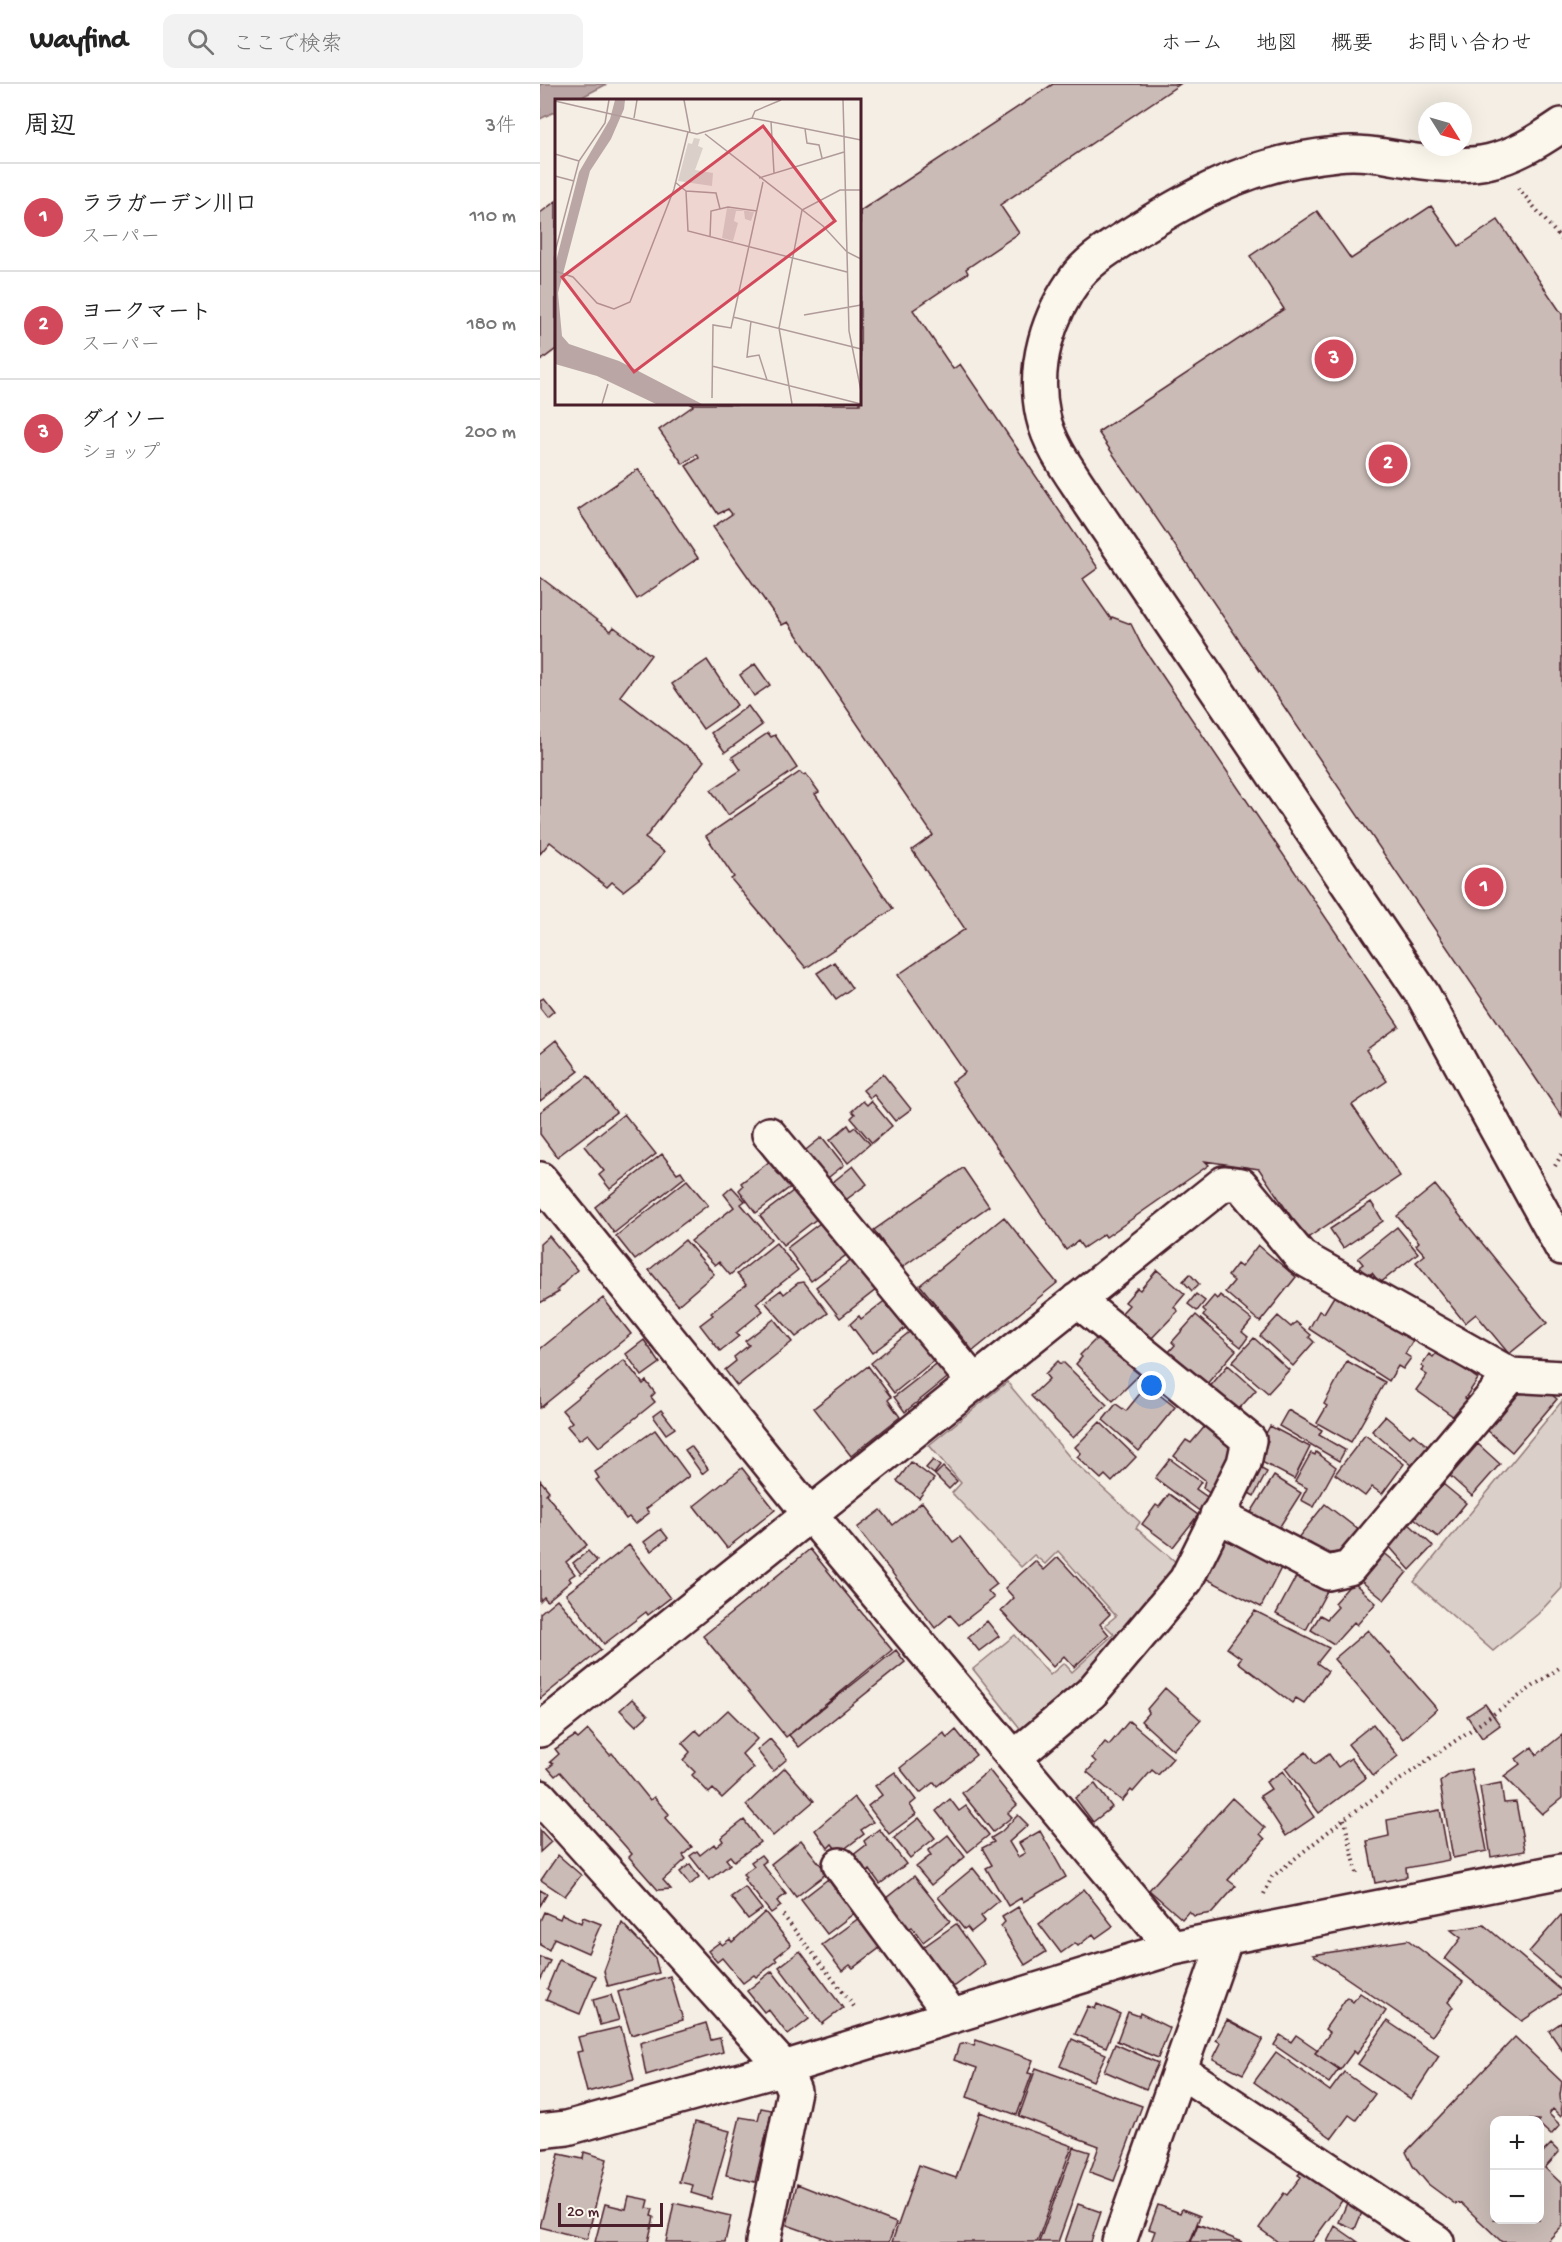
<!DOCTYPE html>
<html lang="ja">
<meta charset="utf-8">
<style>
:root{--surface:#fff;--page:#f2f2f2;--text:#222;--muted:#767676;--line:#e0e0e0;--accent:#d1495b}
body{margin:0;font-family:"Gochi Hand","Klee One",sans-serif;background:var(--page);color:var(--text)}
.controls{position:absolute;right:18px;bottom:18px;display:grid;overflow:hidden;border-radius:12px;box-shadow:0 6px 24px #0002}
.controls button{width:54px;height:54px;display:grid;place-items:center;padding:0;border:0;border-bottom:2px solid var(--line);background:var(--surface);color:var(--text);font:30px sans-serif}
.compass{position:absolute;left:878px;top:18px;width:54px;height:54px;border-radius:50%;background:var(--surface);box-shadow:0 6px 24px #0002;rotate:127deg}
.scale{position:absolute;left:18px;bottom:15px;width:105px;box-sizing:border-box;padding-left:6px;border:3px solid #4a1f2b;border-top:0;font-size:16px;line-height:21px;white-space:nowrap;color:#4a1f2b;-webkit-text-stroke:4px #fbf7ec;paint-order:stroke}
.you{position:absolute;left:612px;top:1302px;width:21px;height:21px;margin:-15px;border:4px solid #fff;border-radius:50%;background:#1a73e8;box-shadow:0 0 0 9px #1a73e833}
.badge{display:grid;place-items:center;width:39px;height:39px;border-radius:50%;background:var(--accent);color:#fff;font-size:20px;font-weight:700}
.pin{position:absolute;translate:-50% -50%;border:3px solid #fff;box-shadow:0 2px 6px #0006}
.list{margin:0;padding:0;list-style:none}
h2{display:flex;justify-content:space-between;align-items:center;height:78px;margin:0;padding:0 24px;font-size:26px}
h2 small{font-size:20px;font-weight:400;color:var(--muted)}
.list li{display:grid;grid-template-columns:39px 1fr auto;gap:18px;align-items:center;box-sizing:border-box;height:108px;padding:0 24px;border-top:2px solid var(--line)}
.list b{display:block;font-size:22px;white-space:nowrap}
.list p{margin:0;font-size:20px;white-space:nowrap;color:var(--muted)}
.list em{font-size:20px;font-style:normal;color:var(--muted)}
.icon{flex:none;width:33px;height:33px;fill:none;stroke:currentColor;stroke-width:2;stroke-linecap:round;stroke-linejoin:round}
.map{position:relative;flex:none;width:1022px;height:2158px;overflow:hidden}
header{display:flex;align-items:center;gap:36px;box-sizing:border-box;height:84px;padding:0 30px;background:var(--surface);border-bottom:2px solid var(--line)}
header strong{font-size:28px}
nav{display:flex;gap:33px;margin-inline-start:auto;font-size:21px}
.search{width:420px;height:54px;background:var(--page);display:flex;align-items:center;gap:15px;box-sizing:border-box;padding:0 21px;border-radius:12px;color:var(--muted);font-size:22px}
main{display:flex}
aside{flex:1;background:var(--surface)}
.map>svg:first-child{display:block}
</style>
<header>
<strong>Wayfind</strong>
<div class="search"><svg class="icon" aria-label="search" viewBox="0 0 24 24"><circle cx="10" cy="10" r="6"/><path d="M15 15l6 6"/></svg>ここで検索</div>
<nav><a>ホーム</a><a>地図</a><a>概要</a><a>お問い合わせ</a></nav>
</header>
<main>
<aside>
<h2>周辺<small>3件</small></h2>
<ul class="list">
<li><span class="badge">1</span><div><b>ララガーデン川口</b><p>スーパー</p></div><em>110 m</em></li>
<li><span class="badge">2</span><div><b>ヨークマート</b><p>スーパー</p></div><em>180 m</em></li>
<li><span class="badge">3</span><div><b>ダイソー</b><p>ショップ</p></div><em>200 m</em></li>
</ul>
</aside>
<div class="map">
<svg width="1022" height="2158" viewBox="0 0 1022 2158">
<rect width="100%" height="100%" fill="#f4eee4"/>
<filter id="ink" filterUnits="userSpaceOnUse"><feTurbulence type="fractalNoise" baseFrequency=".0167" numOctaves="2"/><feDisplacementMap in="SourceGraphic" scale="12" xChannelSelector="R" yChannelSelector="G"/><feConvolveMatrix kernelMatrix="1 2 1 2 8 2 1 2 1" color-interpolation-filters="sRGB"/></filter>
<g filter="url(#ink)">
<path fill="#dbd0c9" stroke="#92787a" stroke-width="1.5" d="M467 1298 532 1376 600 1438 596 1444 643 1484 556 1589 483 1648 433 1585 475 1551 510 1591 524 1579 532 1588 574 1550 565 1541 576 1532 518 1467 505 1480 494 1471 481 1483 412 1409 421 1399 389 1361Z
M1022 1317V1504L998 1530 953 1567 874 1498Z"/>
<path fill="#baa7a5" stroke="#8d7174" stroke-width="1.5" d="M0 0H67L36 16H16V27L0 35Z"/>
<path fill="#cabbb6" stroke="#4a1f2b" stroke-width="1.5" d="M513 0H640L460 121 479 149 426 185 428 189 373 226 413 285 420 280 558 484 543 495 571 535 572 533 591 540 601 560 859 942 826 966 847 997 812 1021 860 1092 766 1155 719 1085 665 1077 669 1081 566 1153 564 1150 543 1164 538 1157 526 1166 412 998 425 988 358 891 425 845 372 766 393 751 248 538 242 541 173 443 192 430 188 425 178 430 146 382 159 374 157 370 143 380 119 346 153 322 151 320H320V127Z
M16 117V265L0 277V129Z
M891 122 919 162 958 136 1022 230V1033L558 348 744 225 710 172 777 127 811 175Z
M98 385 158 474 97 515 38 426Z
M0 493 71 547 74 543 111 571 80 612 164 677 105 754 124 768 111 785 83 807 72 798 67 803 10 758 0 770Z
M167 576 197 621 163 645 132 600Z
M215 580 230 601 214 612 200 591Z
M208 622 222 641 185 668 171 649Z
M228 649 231 653 235 651 257 684 188 731 171 706 201 686 192 673Z
M260 688 263 691 266 690 279 708 275 710 353 825 266 884 191 795 194 793 166 752Z
M294 878 312 904 296 915 277 889Z
M4 914 14 927 7 933 0 924V916Z
M16 956 39 987 0 1017V969Z
M343 990 371 1025 355 1037 334 1011 330 1014 323 1006Z
M48 992 76 1028 17 1073 0 1050V1028Z
M323 1017 327 1021 331 1017 352 1042 332 1059 311 1034 315 1030 312 1027Z
M84 1030 116 1070 70 1105 59 1091 64 1087 44 1062Z
M308 1041 311 1046 315 1043 330 1060 308 1079 290 1056Z
M282 1053 304 1081 284 1097 262 1069Z
M122 1070 137 1089 141 1087 145 1093 74 1149 55 1123Z
M233 1075 253 1101 216 1129 199 1106 203 1102 201 1099Z
M313 1082 327 1100 303 1118 289 1101Z
M423 1084 449 1122 361 1184 334 1146Z
M147 1096 168 1121 95 1176 76 1152Z
M895 1101 1007 1239 969 1270 936 1230 925 1239 876 1178 885 1171 876 1161 879 1158 857 1132Z
M192 1103 205 1117 201 1120 231 1155 190 1191 179 1178 175 1181 151 1157 194 1123 184 1110Z
M257 1104 279 1133 243 1161 220 1132Z
M831 1118 843 1137 803 1164 790 1145Z
M464 1133 517 1199 433 1267 380 1201Z
M284 1136 309 1169 271 1197 247 1164Z
M857 1143 878 1169 840 1199 832 1189 827 1192 819 1183 823 1180 818 1174Z
M9 1152 37 1186 17 1206 19 1208 0 1219V1160Z
M145 1156 174 1190 138 1221 109 1186Z
M236 1159 258 1186 216 1219 223 1227 196 1249 199 1252 180 1267 160 1241 173 1231 171 1229 206 1201 197 1190Z
M718 1161 756 1193 720 1238 685 1208 694 1197 688 1192 697 1180 701 1183Z
M313 1174 337 1205 300 1234 276 1203Z
M617 1186 645 1210 634 1223 638 1227 609 1257 579 1232 589 1221 585 1218 597 1204 600 1206Z
M650 1190 659 1200 652 1207 643 1197Z
M264 1198 288 1229 256 1253 225 1218 241 1206 244 1210 258 1199Z
M796 1209 873 1256 865 1270 871 1274 863 1285 858 1282 849 1297 769 1245 779 1227 784 1229Z
M656 1210 665 1217 657 1227 648 1220Z
M680 1211 712 1236 702 1248 708 1253 701 1263 663 1232 666 1228 663 1225 674 1212 677 1215Z
M63 1214 91 1250 0 1324V1265Z
M347 1215 368 1242 332 1269 310 1240 319 1232 321 1235Z
M656 1231 696 1266 665 1302 628 1269 635 1261 632 1258Z
M738 1232 751 1243 756 1238 771 1251 769 1253 774 1258 753 1282 720 1252Z
M234 1235 252 1258 197 1302 185 1286 196 1277 194 1273 209 1261 205 1257Z
M373 1245 397 1274 354 1309 331 1279Z
M557 1254 560 1257 564 1254 600 1290 573 1317 536 1280 542 1273 540 1271Z
M714 1254 749 1286 728 1309 692 1278Z
M104 1256 120 1279 102 1292 86 1270Z
M898 1267 938 1295 925 1314 929 1317 917 1335 876 1306 887 1291 881 1287 884 1284 881 1282 889 1270 893 1273Z
M84 1276 103 1300 106 1297 115 1309 111 1313 115 1318 59 1363 48 1350 39 1356 27 1342 32 1338 22 1326Z
M400 1277 411 1291 365 1328 354 1313Z
M518 1277 521 1280 523 1278 567 1321 533 1354 491 1312 509 1295 505 1290Z
M807 1277 845 1298 811 1358 777 1339 787 1322 784 1320Z
M688 1281 716 1306 697 1327 668 1305Z
M328 1282 351 1313 348 1316 360 1333 311 1372 274 1324Z
M607 1301 635 1323 599 1367 563 1336 576 1320 586 1327Z
M994 1303 1003 1311 1007 1307 1017 1315 972 1368 947 1346 984 1304 989 1309Z
M121 1326 135 1344 126 1350 113 1332Z
M748 1326 782 1346 779 1351 805 1366 799 1377 739 1342Z
M845 1332 870 1353 873 1350 890 1364 874 1383 832 1347Z
M560 1338 596 1373 572 1398 565 1391 561 1395 537 1373 541 1369 535 1363Z
M666 1341 697 1365 680 1387 688 1393 673 1412 663 1404 665 1396 634 1372 646 1356 651 1359Z
M730 1342 770 1363 754 1395 718 1376 728 1357 723 1355Z
M115 1346 149 1392 106 1425 109 1429 95 1440 89 1433 86 1435 56 1396 59 1394 55 1388Z
M825 1351 864 1380 842 1410 832 1403 825 1412 795 1390Z
M938 1360 960 1380 932 1412 910 1392Z
M151 1362 168 1385 162 1390 145 1366Z
M776 1368 796 1383 774 1423 761 1416 767 1404 755 1398 771 1369 775 1371Z
M630 1375 661 1398 656 1405 670 1415 661 1428 615 1394Z
M393 1376 400 1382 394 1390 386 1384Z
M371 1378 394 1395 379 1414 357 1397Z
M403 1383 417 1397 409 1405 395 1391Z
M718 1383 727 1388 714 1412 705 1407Z
M202 1384 235 1426 187 1464 154 1422Z
M734 1392 761 1409 737 1447 710 1430Z
M0 1396 9 1407 6 1410 47 1461 26 1478 35 1490 29 1494 31 1497 7 1517 4 1513 0 1517Z
M903 1400 926 1419 898 1453 874 1434Z
M629 1410 658 1431 633 1463 602 1440 616 1421 619 1423Z
M382 1418 413 1458 420 1453 457 1500 448 1507 454 1514 419 1541 410 1531 395 1544 317 1444 341 1426 353 1441Z
M785 1420 820 1447 805 1467 784 1470 770 1459 767 1462 757 1455Z
M868 1439 893 1462 870 1486 848 1461Z
M121 1445 128 1454 111 1467 104 1458Z
M688 1451 743 1480 721 1523 663 1493 683 1453 687 1455Z
M89 1461 130 1514 108 1531 106 1528 64 1560 26 1510Z
M270 1465 352 1566 246 1653 163 1552Z
M48 1467 57 1477 41 1490 33 1479Z
M842 1467 867 1488 844 1516 821 1497 822 1491Z
M518 1473 570 1530 560 1540 569 1551 534 1583 524 1572 513 1583 461 1527 474 1514 465 1504 495 1477 504 1486Z
M758 1489 788 1505 766 1546 736 1530Z
M813 1498 836 1519 817 1541 814 1538 794 1560 771 1546 780 1531 787 1535 798 1523 794 1519Z
M17 1515 61 1566 0 1615V1529Z
M715 1527 789 1564 777 1579 788 1587 764 1619 756 1614 752 1619 698 1578 701 1574 687 1564Z
M447 1537 459 1552 439 1567 428 1553Z
M828 1546 897 1625 863 1655 794 1575Z
M356 1566 365 1578 259 1663 249 1651Z
M625 1604 661 1636 633 1666 601 1637 609 1628 607 1625Z
M92 1615 108 1631 96 1642 80 1626Z
M945 1620 960 1641 942 1654 927 1632Z
M188 1626 217 1655 202 1670 214 1684 182 1714 173 1705 169 1709 152 1691 155 1688 143 1676 150 1668 142 1659 156 1646 161 1651Z
M589 1637 633 1674 618 1691 612 1686 593 1708 591 1706 582 1717 547 1688 556 1678 552 1674 565 1658 569 1661Z
M833 1640 858 1672 833 1692 808 1660Z
M48 1646 70 1671 72 1669 110 1716 114 1713 129 1730 126 1734 152 1763 143 1771 146 1775 123 1796 131 1805 118 1806 89 1773 92 1770 20 1688 15 1692 8 1684 13 1680 10 1678 19 1670 15 1665 35 1652 38 1655Z
M416 1646 436 1671 397 1702 394 1698 380 1709 360 1684 404 1649 407 1654Z
M1022 1651V1714L1002 1730 964 1692 980 1680 976 1675 992 1663 997 1671Z
M230 1655 247 1675 233 1687 217 1666Z
M766 1668 775 1680 789 1670 798 1683 811 1674 826 1694 779 1729 745 1684Z
M245 1684 274 1717 233 1752 206 1721Z
M931 1685 947 1767 913 1774 900 1698 910 1690Z
M449 1686 477 1721 468 1729 472 1733 453 1748 422 1709Z
M743 1687 774 1733 746 1752 720 1712 731 1705 726 1698Z
M355 1688 376 1716 370 1721 376 1730 349 1750 328 1722 342 1711 335 1702Z
M961 1699 964 1719 976 1718 985 1767 951 1773 940 1703Z
M555 1700 572 1723 553 1738 535 1714Z
M314 1713 333 1738 321 1746 324 1750 299 1769 292 1760 288 1764 275 1746Z
M692 1714 725 1744 720 1750 725 1755 688 1796 696 1802 672 1829 654 1832 649 1827 642 1835 609 1806Z
M410 1715 419 1727 426 1722 449 1751 428 1768 396 1727Z
M900 1726 909 1776 866 1784 867 1793 835 1799 827 1757 849 1752 847 1736Z
M478 1731 488 1741 469 1758 478 1773 485 1769 479 1759 500 1747 526 1793 483 1818 481 1814 468 1822 446 1784 452 1781 442 1764 454 1758 451 1754 461 1748Z
M379 1734 395 1754 370 1774 354 1754Z
M204 1736 220 1758 194 1777 190 1772 186 1775 190 1780 169 1796 150 1772 157 1767 160 1771 174 1760 176 1763 183 1757 181 1754Z
M339 1745 366 1780 340 1800 330 1786 326 1790 312 1772 326 1761 324 1757Z
M0 1746 11 1758 0 1768Z
M408 1751 425 1773 391 1801 376 1783 391 1771 388 1767Z
M261 1756 287 1789 256 1813 231 1780Z
M18 1771 41 1791 25 1812 1 1796Z
M221 1771 226 1777 222 1780 246 1810 237 1817 241 1822 231 1829 204 1795 206 1793 203 1790 214 1782 211 1778Z
M150 1780 159 1793 150 1801 140 1788Z
M433 1784 459 1817 441 1832 445 1837 431 1848 427 1843 424 1845 398 1813Z
M374 1792 410 1837 383 1858 372 1843 368 1845 345 1815Z
M288 1795 297 1808 300 1806 317 1827 287 1850 261 1816Z
M205 1803 222 1825 208 1835 191 1813Z
M544 1805 573 1842 556 1854 553 1850 538 1862 535 1859 521 1869 499 1840Z
M0 1806 7 1810 0 1822Z
M478 1823 506 1868 485 1881 461 1842 465 1838 462 1833Z
M4 1828 20 1835 22 1830 41 1839 43 1833 61 1840 48 1869 14 1854 9 1866 0 1861V1837Z
M225 1828 251 1861 235 1874 237 1877 216 1893 214 1891 203 1899 182 1874 177 1878 168 1867 180 1858 182 1861 190 1855 192 1858Z
M1021 1831 1022 1832V1896L989 1868Z
M319 1834 341 1863 313 1884 310 1881 302 1887 282 1861Z
M82 1839 115 1874 119 1889 68 1902 64 1887Z
M416 1840 445 1880 415 1902H410L382 1864Z
M944 1841 1022 1907V1910L982 1937 905 1875 921 1854 911 1846Z
M868 1856 923 1898 908 1918 913 1923 892 1952 773 1871Z
M260 1867 303 1924 282 1940 239 1883Z
M0 1873 10 1877 0 1897Z
M19 1876 56 1892 40 1930 6 1916 10 1907 7 1905Z
M232 1887 269 1935 248 1951 228 1925 224 1928 207 1907Z
M130 1892 143 1936 91 1951 78 1908Z
M820 1909 846 1927 817 1970 814 1967 800 1986 775 1969 790 1949 785 1945 807 1913 813 1918Z
M71 1911 79 1936 60 1941 53 1916Z
M557 1920 580 1930 566 1963 535 1950 548 1922 555 1925Z
M588 1928 599 1932 600 1929 630 1944 618 1974 577 1957Z
M687 1936 723 1955 703 1990 673 1975 681 1959 676 1956Z
M847 1937 899 1972 871 2015 818 1980Z
M1022 1938V1966L1009 1947Z
M166 1939 171 1956 180 1954 183 1968 106 1991 100 1959Z
M81 1943 94 1996 47 2008 37 1968 42 1967 38 1953Z
M740 1951 751 1958 756 1951 778 1966 775 1969 799 1985 789 1999 734 1961Z
M975 1953 1022 1998 1020 2011 1022 2030 1020 2032 1013 2025 1009 2030 1020 2041 1011 2051 999 2040V2036H954V2136H999V2072L1011 2060 1019 2068 1005 2084 1022 2100V2142L1007 2158H962L921 2119 915 2120 888 2100 873 2082 866 2068Z
M532 1955 566 1970 553 1997 520 1982Z
M436 1956 493 1976 488 1989 492 1990 477 2031 427 2013 437 1984 414 1976 419 1961 427 1959 434 1962Z
M575 1960 618 1979 606 2005 564 1987Z
M736 1968 790 2007 804 1988 835 2010 816 2036 809 2031 792 2054 714 1998Z
M496 1984 602 2022 574 2097 550 2088 559 2062 479 2032Z
M221 2024 232 2026 215 2098 186 2091 200 2033 218 2036Z
M440 2028 532 2062 497 2158H352L379 2081 416 2094Z
M155 2038 190 2047 171 2115 151 2109 153 2101 139 2098Z
M534 2063 550 2068 518 2158H499Z
M44 2068 67 2075 47 2155 0 2143 19 2070 43 2075Z
M764 2085 804 2114 772 2158H738L719 2144 744 2109 747 2111 761 2093 758 2091Z
M257 2100 356 2139 349 2158H295L247 2141Z
M89 2112 109 2116 107 2124 113 2125 111 2132 114 2133 108 2158H55L65 2120 86 2125Z
M134 2119 191 2132 185 2158H126Z
M807 2119 823 2126 815 2145 799 2138Z
M538 2120 561 2128 551 2158H525Z
M618 2121 640 2129 642 2125 660 2132 650 2158H611L615 2147 609 2145Z
M658 2140 702 2158H651Z
M795 2142 818 2158H787Z"/>
<g fill="none" stroke-linecap="round" stroke-linejoin="round">
<defs>
<path id="minor" d="M1022 41C965 80 938 87 869 76 845 72 821 67 797 70 715 78 663 105 596 147 577 159 552 174 538 191 508 231 492 282 503 332 510 364 533 392 550 419L883 911 1022 1164
M229 1050 434 1298
M0 1095 269 1429 633 1864
M677 1431 788 1489 809 1484 971 1291
M0 1646 684 1099 701 1101 761 1173 971 1291 1022 1294
M474 1674 551 1609 646 1496 704 1379 709 1356 537 1216
M0 1713 244 1984 254 2007 223 2158
M300 1781 412 1932
M641 1987 897 2158
M0 2047 27 2044 244 1984 633 1864 1022 1787
M579 2158 686 1854"/>
</defs>
<use href="#minor" stroke="#4a1f2b" stroke-width="38"/>
<path stroke="#4a1f2b" stroke-width="4" stroke-dasharray="1.5 4.5" stroke-linecap="butt" d="M978 104 1022 156
M1015 1082 1022 1070
M804 1735 818 1793
M724 1810 732 1793 804 1735 1022 1582
M243 1831 316 1925"/>
<use href="#minor" stroke="#fbf7ec" stroke-width="33"/>
</g>
</g>
<g transform="translate(15 15)">
<rect width="306" height="306" fill="#f4eee4"/>
<path d="M139 39 145 40 143 47 148 49 140 71 158 74 157 87 123 82 133 44 137 45ZM172 109 199 113 196 122 190 120 189 112H181L179 122 183 124 178 142 167 139Z" fill="#dbd0c9"/>
<path d="M60 1H70L69 10 56 40 35 72 3 194 7 237 14 245 64 262 147 305H101L42 277 0 265V166L24 73 55 20Z" fill="#baa7a5"/>
<path fill="none" stroke="#b09b9a" stroke-width="1.5" d="M129 1 135 33M288 1 289 37M0 2 142 35 197 19 306 41M79 19 82 1M197 19 200 12 226 1M216 22 219 74M250 30 252 44 264 46 267 59M150 35 268 127 292 153 306 160M289 37 294 232 306 292M0 55 24 62M0 77 19 82M204 79 289 53M120 83 131 92 133 132 292 173M131 92 161 94 165 110M155 138 156 112 173 108 202 112M0 153 24 62 50 24 54 1M0 172 18 178 42 204 59 210 75 203 119 90 133 33M249 216 306 206M178 218 306 250M196 222 192 258 204 256 212 281M157 267 306 305M157 299 158 226 176 229 208 83M47 305 53 285M237 305 224 229 247 111 285 91H306"/>
<path fill="#d1495b" fill-opacity="0.15" stroke="#d1495b" stroke-width="3" d="M208 27 280 122 79 273 7 178Z"/>
<rect width="306" height="306" fill="none" stroke="#4a1f2b" stroke-width="3"/>
</g>
</svg>
<div class="controls">
<button>+</button>
<button>−</button>
</div>
<svg class="compass" viewBox="-18 -18 36 36"><path d="M0-13l5 13h-10z" fill="#e53935"/><path d="M0 13l5-13h-10z" fill="#767676"/></svg>
<div class="scale">20 m</div>
<div class="you"></div>
<div class="pin badge" style="left:944px;top:803px">1</div>
<div class="pin badge" style="left:848px;top:380px">2</div>
<div class="pin badge" style="left:794px;top:275px">3</div>
</div>
</main>
